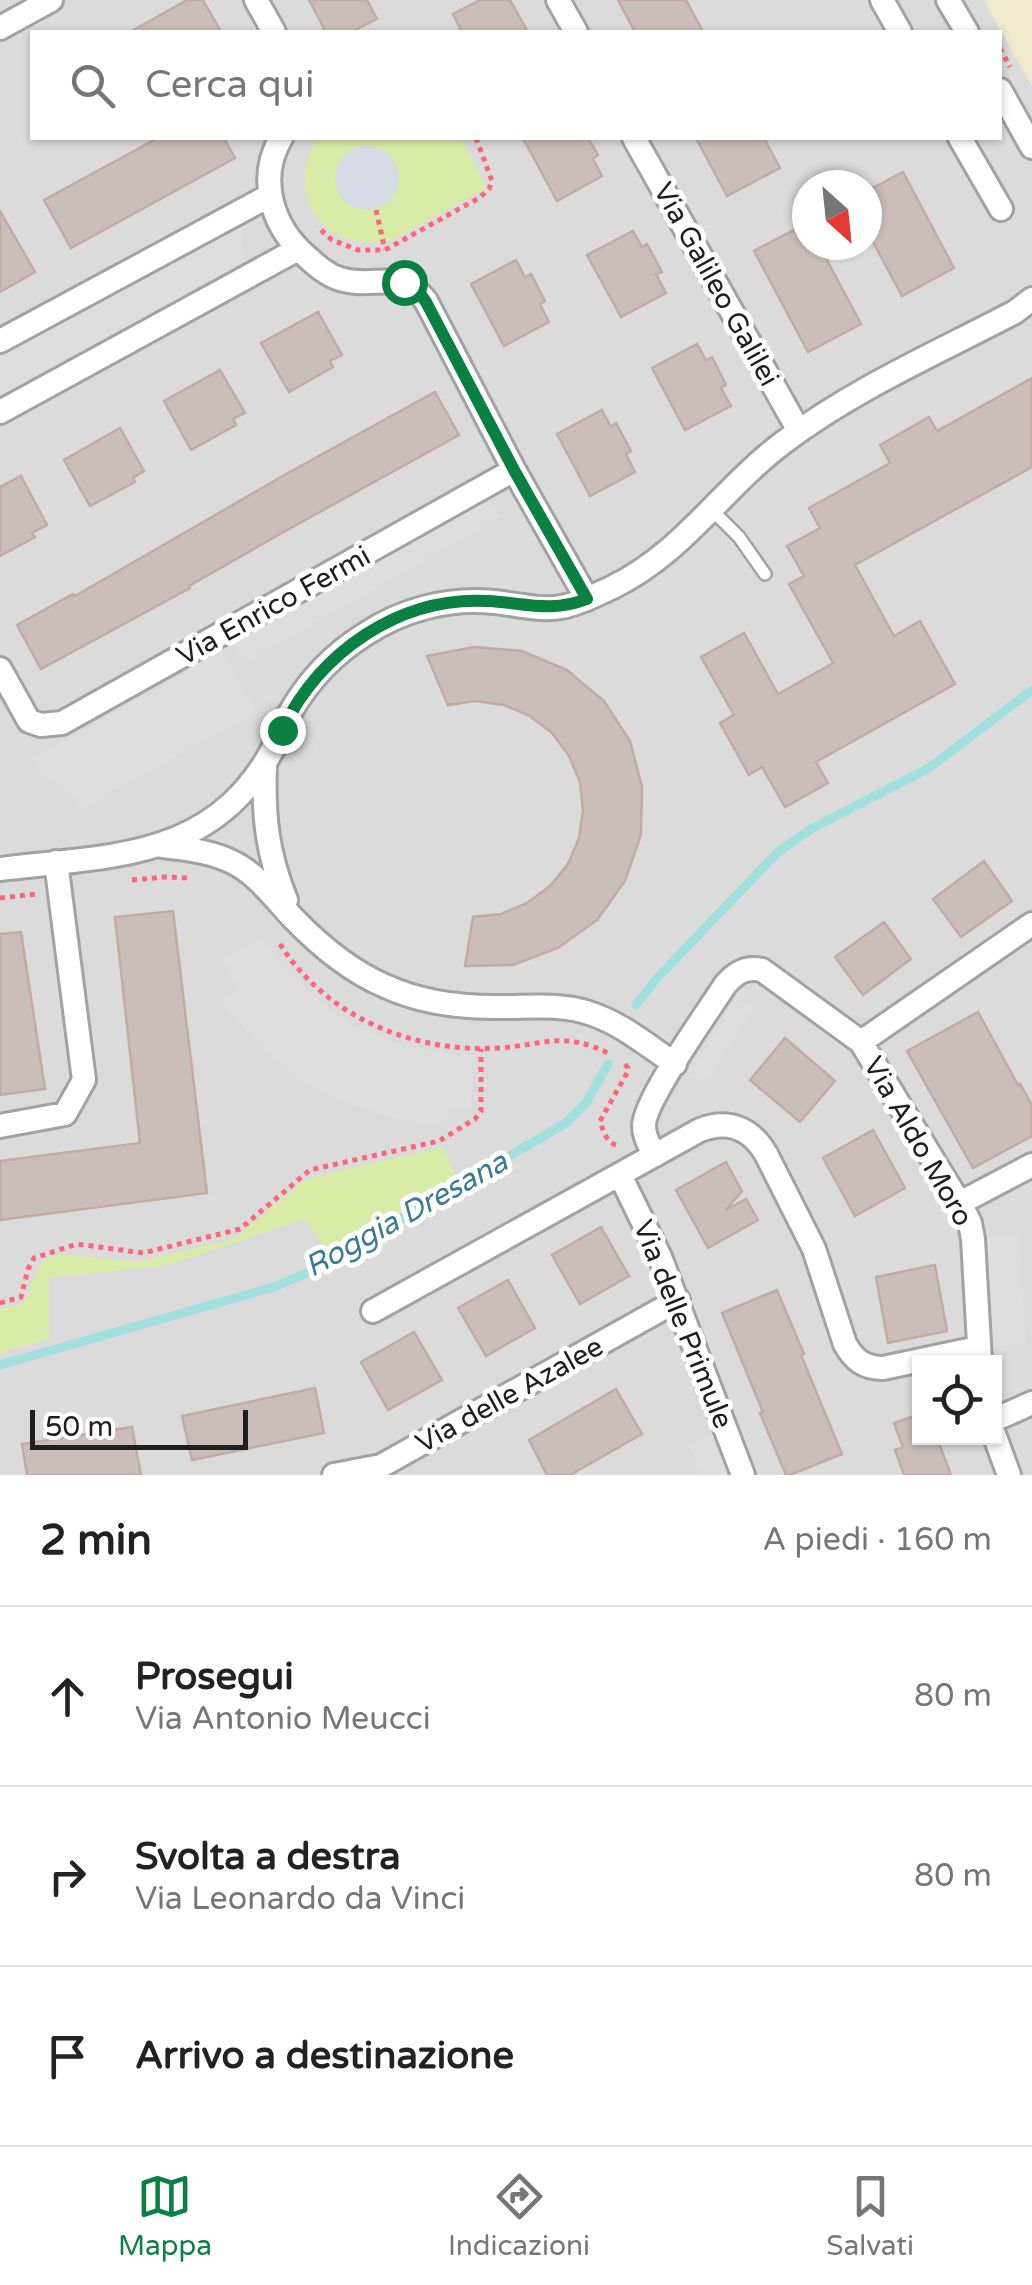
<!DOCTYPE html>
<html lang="it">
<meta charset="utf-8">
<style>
:root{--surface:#fff;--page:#f6f6f6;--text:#222;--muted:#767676;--line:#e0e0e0;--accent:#0b8043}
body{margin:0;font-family:"Varela Round",sans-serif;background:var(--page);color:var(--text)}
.controls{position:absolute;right:30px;bottom:30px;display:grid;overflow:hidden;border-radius:0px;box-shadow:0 2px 8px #0004}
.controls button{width:90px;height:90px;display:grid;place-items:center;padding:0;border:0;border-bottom:2px solid var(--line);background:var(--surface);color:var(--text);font:50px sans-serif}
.compass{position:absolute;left:792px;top:170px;width:90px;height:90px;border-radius:50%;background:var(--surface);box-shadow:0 2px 8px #0004;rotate:153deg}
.scale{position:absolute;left:30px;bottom:25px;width:218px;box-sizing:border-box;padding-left:10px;border:5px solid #1e1e1e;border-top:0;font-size:28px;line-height:35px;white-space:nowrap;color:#1e1e1e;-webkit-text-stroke:8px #fff;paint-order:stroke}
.stop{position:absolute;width:30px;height:30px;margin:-22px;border:8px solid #0b8043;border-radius:50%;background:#fff}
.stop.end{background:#0b8043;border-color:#fff;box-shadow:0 2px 10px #0008}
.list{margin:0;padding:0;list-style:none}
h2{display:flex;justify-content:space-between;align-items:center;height:130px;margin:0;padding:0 40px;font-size:42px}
h2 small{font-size:32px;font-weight:400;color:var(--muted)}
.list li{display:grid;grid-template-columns:65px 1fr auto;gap:30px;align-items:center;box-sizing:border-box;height:180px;padding:0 40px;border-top:2px solid var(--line)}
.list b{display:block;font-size:38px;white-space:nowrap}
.list p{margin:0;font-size:32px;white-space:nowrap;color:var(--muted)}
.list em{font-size:32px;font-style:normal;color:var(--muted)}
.icon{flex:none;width:55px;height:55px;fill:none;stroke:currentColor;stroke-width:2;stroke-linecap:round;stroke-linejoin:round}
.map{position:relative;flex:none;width:1032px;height:1475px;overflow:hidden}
.search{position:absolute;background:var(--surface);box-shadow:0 2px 8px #0004;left:30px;right:30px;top:30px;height:110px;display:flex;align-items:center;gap:25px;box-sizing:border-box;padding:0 35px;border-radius:0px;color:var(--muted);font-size:38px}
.sheet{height:670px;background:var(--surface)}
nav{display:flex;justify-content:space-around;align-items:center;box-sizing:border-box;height:140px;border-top:2px solid var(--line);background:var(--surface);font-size:28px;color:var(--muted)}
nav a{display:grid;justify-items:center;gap:5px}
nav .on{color:var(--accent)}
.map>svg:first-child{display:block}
</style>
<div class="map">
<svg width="1032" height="1475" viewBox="0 0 1032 1475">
<rect width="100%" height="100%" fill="#efe9e3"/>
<path fill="#dcdbdb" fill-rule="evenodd" d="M0 0H984L1032 86V1475H0ZM32 32H1000V138H32ZM807 185H867V245H807ZM920 1362H994V1438H920Z"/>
<path fill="#efeace" d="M984 0H1032V86Z"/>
<path fill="#d9eca7" d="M317 138H452L464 142 486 188 390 241C324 253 283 196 317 138Z
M443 1147 458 1184 326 1251 305 1219 168 1265 49 1278V1339L0 1353V1309L24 1303C35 1282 31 1263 58 1254L138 1262 234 1239 301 1183 314 1177Z"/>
<path fill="#dedede" d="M243 221 241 266 0 402V354Z
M490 499 500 517 243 664 232 645Z
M223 651 255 708V713L81 809 69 791 42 775 33 759Z
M264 937 283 968 300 985 337 1015 357 1027 402 1045 449 1054 473 1055 471 1108 449 1107 447 1127 394 1119 343 1102 297 1077 256 1043 221 1002 238 990 222 959Z
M735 1001 756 1005 707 1082 686 1077Z
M1019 1234 1026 1343 978 1348 973 1239Z
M726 1430 743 1475H700L689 1445Z"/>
<path fill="#d8dbe5" d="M335 178a32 32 0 1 1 64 0a32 32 0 1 1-64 0Z"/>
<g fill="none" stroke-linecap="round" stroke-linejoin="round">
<path stroke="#a2dfdf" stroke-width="9" d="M636 1005 658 977 779 851 811 829 929 768 1032 690
M0 1365 274 1287 312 1271 566 1123 586 1103 608 1064"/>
</g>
<path fill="#cbbdb9" stroke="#c2aba5" stroke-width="2.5" d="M187 0H203L221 32H130Z
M309 0H367L377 19 351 32H326Z
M480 0H510L528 32H462L453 14Z
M618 0H686L703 32H635Z
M158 138H224L235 158 71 248 44 200Z
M523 138H588L598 155 593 159 602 176 557 201Z
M696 138H764L780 168 727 196Z
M903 172 954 268 902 296 867 231V191Z
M0 211 35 272 0 292Z
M807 223V245H819L861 324 808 352 754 251Z
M633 231 642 247 647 244 662 272 656 274 666 293 621 317 587 255Z
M516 260 525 277 531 274 545 301 540 304 549 322 504 346 471 284Z
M318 312 342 355 330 361 333 367 289 392 261 343Z
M697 344 706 360 712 357 726 385 721 388 731 406 685 430 652 368Z
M220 370 245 413 233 419 236 425 191 450 164 401Z
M1032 378V467L855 565 894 636 920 621 955 684 816 762 828 783 785 807 762 767 749 775 720 723 734 715 701 657 744 633 778 694 833 663 789 584 804 576 787 546 820 528 809 508 890 463 880 445 929 417 937 431Z
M435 392 459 435 280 534 189 586 190 588 41 669 17 625 73 594 75 596 288 473Z
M602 410 611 427 616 423 631 451 626 454 635 472 590 496 557 434Z
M120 428 144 471 133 478 135 482 90 506 64 460Z
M21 476 47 525 32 533 35 537 0 556V487Z
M474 647 522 651 567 670 604 701 630 741 642 787 641 835 625 881 597 920 558 948 513 965 465 966 473 917 501 914 527 903 550 886 568 864 579 838 583 810 580 782 569 756 552 733 530 716 504 705 475 701 448 705 427 656Z
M984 861 1012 901 961 937 933 899Z
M173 911 207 1193 0 1220V1161L140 1143 115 917Z
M884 922 911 959 863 995 835 957Z
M21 932 45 1089 0 1095V934Z
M978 1012 1018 1085 1020 1084 1032 1105V1136L973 1168 907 1051Z
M785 1038 835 1081 800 1122 750 1080Z
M873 1130 905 1188 855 1216 823 1158Z
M726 1162 742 1191 726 1210 746 1199 758 1220 708 1248 676 1190Z
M601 1227 629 1276 580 1304 552 1255Z
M935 1265 947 1331 888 1343 876 1277Z
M508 1280 535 1328 486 1356 458 1308Z
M777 1290 804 1354 801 1355 842 1454 790 1475H786L760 1413 763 1412 722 1313Z
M414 1332 442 1380 388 1410 361 1362Z
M315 1388 324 1433 192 1460 182 1416Z
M616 1389 642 1434 570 1475H547L529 1440Z
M920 1414V1438H937L951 1475H904L895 1450 903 1447 894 1423Z
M132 1427 141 1475H27L22 1444Z"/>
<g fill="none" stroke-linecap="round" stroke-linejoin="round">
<defs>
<path id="service" d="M712 510 739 537 765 574"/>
<path id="minor" d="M256 0 274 32
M558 0 576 32
M882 0 900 32
M948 0 967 32
M0 28 51 0
M1000 90 1032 147
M281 138C257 179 272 227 307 257 317 266 327 275 340 279 375 290 400 267 426 301L514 470 587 599
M634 138 799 431
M960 138 1001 209
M0 341 269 196
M0 412 298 249
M0 669 29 721 41 725 62 723 514 470
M265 765C263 816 267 853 286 900
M163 846C189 849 215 852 238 865 260 878 275 899 293 918 319 945 350 971 385 986 422 1003 464 1008 505 1007 533 1007 563 1004 589 1013 621 1023 648 1046 675 1064
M0 869C112 855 215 861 275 745 281 734 285 722 291 711 309 680 334 654 364 635 401 610 449 597 494 602 515 604 540 611 561 607 579 604 595 595 611 588 685 552 721 489 784 442 854 389 937 353 1015 312L1032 299
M861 1042 1032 924
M0 1126 65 1114 84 1080 56 862
M655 1155C649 1146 644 1137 644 1126 644 1100 708 1012 725 985 735 973 746 966 762 970L861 1042 963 1209 970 1223 973 1239 980 1361
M620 1175 660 1257 743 1475
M960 1203 1032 1165
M373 1311 700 1130C728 1119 751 1128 766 1154L814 1249 845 1344C854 1360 864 1368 883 1368L978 1348
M994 1420 1032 1403
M994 1434 1009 1475
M334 1475 381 1466 678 1300"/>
</defs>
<use href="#service" stroke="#a2a2a2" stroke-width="16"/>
<use href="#minor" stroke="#a2a2a2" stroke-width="28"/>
<path stroke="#ff6578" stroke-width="5" stroke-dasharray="5 5" stroke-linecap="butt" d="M1000 48 1010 67
M376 210 385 250
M321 230 332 240 358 250H385L479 198 489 189 492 181 476 138
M132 880 165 877 191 878
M0 898 37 894
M280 944C326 1017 413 1053 498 1048 546 1045 561 1030 610 1054
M616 1145C606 1142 603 1130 600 1121L627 1073 628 1068 623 1062
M0 1303 21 1297 28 1269 34 1258 77 1244 143 1253 240 1229 310 1170 439 1141 475 1119 481 1111V1049"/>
<use href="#service" stroke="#fff" stroke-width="11"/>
<use href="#minor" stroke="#fff" stroke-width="22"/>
</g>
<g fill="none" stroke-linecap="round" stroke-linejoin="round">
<path stroke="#0b8043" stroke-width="12" d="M282 730C320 652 399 596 488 601 525 603 551 613 587 599L514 470 426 302 417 289 404 282"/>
</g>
<g text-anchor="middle" stroke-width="10" stroke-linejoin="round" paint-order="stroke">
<g font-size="28" fill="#1e1e1e" stroke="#fff">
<text transform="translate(717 284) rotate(61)" y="10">Via Galileo Galilei</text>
<text transform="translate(273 605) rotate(-29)" y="10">Via Enrico Fermi</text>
<text transform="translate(919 1141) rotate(60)" y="10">Via Aldo Moro</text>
<text transform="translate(684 1324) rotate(68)" y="10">Via delle Primule</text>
<text transform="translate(509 1394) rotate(-29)" y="10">Via delle Azalee</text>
</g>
<g font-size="30" font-style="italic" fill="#3b7b92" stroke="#fff">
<text transform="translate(406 1214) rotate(-29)" y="10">Roggia Dresana</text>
</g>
</g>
</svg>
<div class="controls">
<button><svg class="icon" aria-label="locate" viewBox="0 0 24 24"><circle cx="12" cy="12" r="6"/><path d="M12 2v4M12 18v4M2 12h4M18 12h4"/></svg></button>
</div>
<svg class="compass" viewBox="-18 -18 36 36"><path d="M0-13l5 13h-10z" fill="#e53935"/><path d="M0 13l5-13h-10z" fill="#767676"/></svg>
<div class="scale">50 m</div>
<div class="stop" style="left:404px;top:282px"></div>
<div class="stop end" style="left:282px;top:730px"></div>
<div class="search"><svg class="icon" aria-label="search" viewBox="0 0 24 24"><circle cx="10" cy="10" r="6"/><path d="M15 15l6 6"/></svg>Cerca qui</div>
</div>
<section class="sheet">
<h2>2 min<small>A piedi · 160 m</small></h2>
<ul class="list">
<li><svg class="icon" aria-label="ahead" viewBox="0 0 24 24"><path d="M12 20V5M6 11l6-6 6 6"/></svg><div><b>Prosegui</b><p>Via Antonio Meucci</p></div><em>80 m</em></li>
<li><svg class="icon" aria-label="right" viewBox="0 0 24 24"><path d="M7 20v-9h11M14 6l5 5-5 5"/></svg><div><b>Svolta a destra</b><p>Via Leonardo da Vinci</p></div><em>80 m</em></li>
<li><svg class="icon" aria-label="arrive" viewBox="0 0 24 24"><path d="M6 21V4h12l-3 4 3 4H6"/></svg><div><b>Arrivo a destinazione</b></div></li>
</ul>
</section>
<nav>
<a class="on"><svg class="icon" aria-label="map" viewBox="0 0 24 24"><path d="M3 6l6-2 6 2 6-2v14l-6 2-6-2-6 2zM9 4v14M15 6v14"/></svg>Mappa</a>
<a><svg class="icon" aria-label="directions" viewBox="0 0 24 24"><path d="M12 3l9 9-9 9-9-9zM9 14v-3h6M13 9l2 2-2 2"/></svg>Indicazioni</a>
<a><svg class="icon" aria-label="saved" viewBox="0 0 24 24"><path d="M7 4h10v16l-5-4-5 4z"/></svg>Salvati</a>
</nav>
